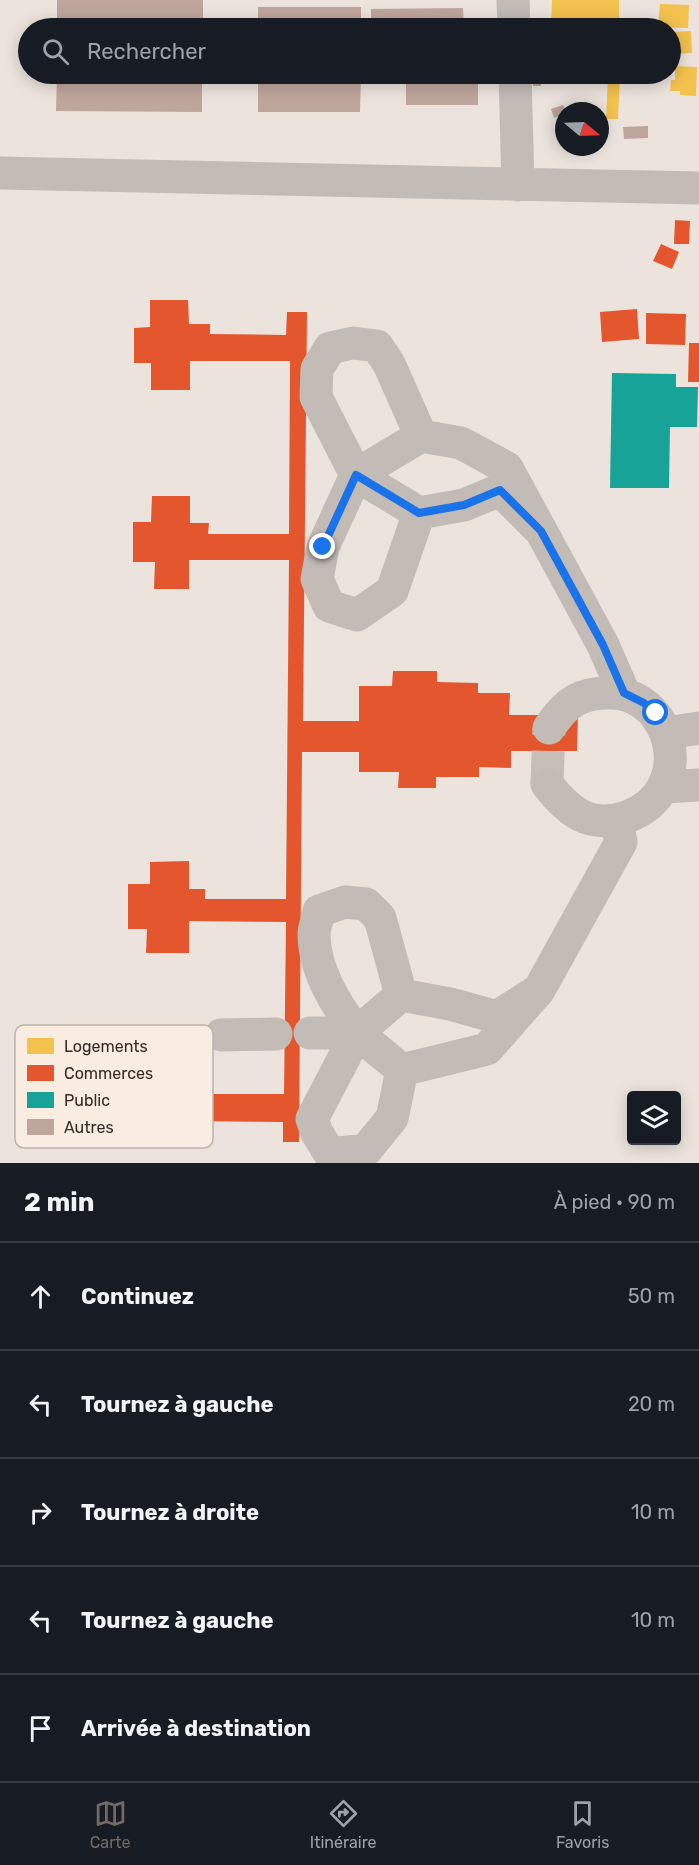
<!DOCTYPE html>
<html lang="fr">
<meta charset="utf-8">
<style>
:root{--surface:#171b24;--page:#20242c;--text:#f1f3f6;--muted:#9ea1a6;--line:#363941;--accent:#736a65}
body{margin:0;font-family:Rubik,sans-serif;background:var(--page);color:var(--text)}
.controls{position:absolute;right:18px;bottom:18px;display:grid;overflow:hidden;border-radius:6px;box-shadow:0 3px 15px #0003}
.controls button{width:54px;height:54px;display:grid;place-items:center;padding:0;border:0;border-bottom:2px solid var(--line);background:var(--surface);color:var(--text);font:30px sans-serif}
.compass{position:absolute;left:555px;top:102px;width:54px;height:54px;border-radius:50%;background:var(--surface);box-shadow:0 3px 15px #0003;rotate:109deg}
.stop{position:absolute;width:18px;height:18px;margin:-14px;border:4px solid #1a73e8;border-radius:50%;background:#fff}
.stop.end{background:#1a73e8;border-color:#fff;box-shadow:0 2px 6px #0008}
.list{margin:0;padding:0;list-style:none}
h2{display:flex;justify-content:space-between;align-items:center;height:78px;margin:0;padding:0 24px;font-size:26px}
h2 small{font-size:20px;font-weight:400;color:var(--muted)}
.list li{display:grid;grid-template-columns:39px 1fr auto;gap:18px;align-items:center;box-sizing:border-box;height:108px;padding:0 24px;border-top:2px solid var(--line)}
.list b{display:block;font-size:22px;white-space:nowrap}
.list em{font-size:20px;font-style:normal;color:var(--muted)}
.icon{flex:none;width:33px;height:33px;fill:none;stroke:currentColor;stroke-width:2;stroke-linecap:round;stroke-linejoin:round}
.map{position:relative;flex:none;width:699px;height:1163px;overflow:hidden}
.search{position:absolute;background:var(--surface);box-shadow:0 3px 15px #0003;left:18px;right:18px;top:18px;height:66px;display:flex;align-items:center;gap:15px;box-sizing:border-box;padding:0 21px;border-radius:33px;color:var(--muted);font-size:22px}
.sheet{height:618px;background:var(--surface)}
nav{display:flex;justify-content:space-around;align-items:center;box-sizing:border-box;height:84px;border-top:2px solid var(--line);background:var(--surface);font-size:16px;color:var(--muted)}
nav a{display:grid;justify-items:center;gap:3px}
nav .on{color:var(--accent)}
.map>svg:first-child{display:block}
</style>
<div class="map">
<svg width="699" height="1163" viewBox="0 0 699 1163">
<rect width="100%" height="100%" fill="#ebe3dc"/>
<path fill="#f2c14e" d="M552 0H619V28H551Z
M660 4 689 5 688 28 658 27Z
M691 31 692 53 670 54V32Z
M675 66 697 67 696 96 680 95V91H670L671 80H675Z
M608 74H620L618 119H606Z"/>
<path fill="#e4572e" d="M675 220 690 221 689 244H674Z
M661 244 679 252 672 269 653 261Z
M150 300H188L189 324H210V334L286 335 287 312H307L303 721H359V686H392L393 671H437V682L478 683V693H510L509 715H578L577 751H511V768L479 767V777H436V788H398L399 772H359V752H302L299 1142H283V1122L187 1121V1145H147V1121H128V1083H148V1053H188V1082H208V1094H284L286 922 189 921V953H146L147 929H128V884H150V862L189 861V889H205V899H286L289 560H189V589H154L155 562H133V522H151L152 496H190V523H209L208 534H289L290 361H190V390H151V363H134V328L150 327Z
M637 309 639 339 602 342 600 312Z
M646 313 686 314 685 345 646 344Z
M689 343H699V382H688Z"/>
<path fill="#17a398" d="M612 373 676 374V387H698L697 427H670L669 488H610Z"/>
<path fill="#bfa69d" d="M57 0H203V28H57Z
M258 7H361V28H258Z
M463 8 464 28H371V9Z
M57 74H202V112L56 111Z
M258 74H361L360 112H258Z
M406 74H478V105H406Z
M533 75H541V86H533Z
M563 105 566 111H564V114L554 118 551 109Z
M648 126V138L624 139 623 127Z"/>
<g fill="none" stroke-linecap="round" stroke-linejoin="round">
<path stroke="#c6beb7" stroke-width="33" stroke-dasharray="33 16" stroke-linecap="butt" d="M547 784 549 728"/>
<path stroke="#c3bbb6" stroke-width="33" d="M513 0 514 28
M515 74 518 185
M0 173 699 188
M421 436 389 364 377 346 353 343 330 348 317 369 316 397 356 475 323 547 317 579 329 606 357 615 392 591 419 513 464 505 500 490 541 531
M419 513 356 475 421 436 461 443 507 468 603 645 624 693
M667 733 699 728
M547 784C556 796 567 808 580 815 609 830 649 814 663 787 684 748 657 694 612 693 581 692 566 702 549 728
M663 787 699 785
M539 990 621 842 616 820
M310 1033H357L402 1070
M357 1033 312 1119 317 1133 330 1154 366 1150 392 1118 402 1070 487 1049 539 990 497 1017 450 1004 401 995 357 1033C336 1005 314 970 314 934 314 927 318 919 319 911L345 902 366 904 380 918 401 995
M221 1035 276 1034"/>
</g>
<g fill="none" stroke-linecap="round" stroke-linejoin="round">
<path stroke="#1a73e8" stroke-width="8" d="M323 547 356 475 419 513 464 505 500 490 541 531 603 645 624 693 644 703 656 713"/>
</g>
<rect x="15" y="1025" width="198" height="123" rx="9" fill="#f9ede2" stroke="#beb2a9" stroke-width="1.5"/>
<rect x="27" y="1038" width="27" height="16" fill="#f2c14e"/>
<rect x="27" y="1065" width="27" height="16" fill="#e4572e"/>
<rect x="27" y="1092" width="27" height="16" fill="#17a398"/>
<rect x="27" y="1119" width="27" height="16" fill="#bfa69d"/>
<g font-size="16" fill="#332925">
<text x="64" y="1052">Logements</text>
<text x="64" y="1079">Commerces</text>
<text x="64" y="1106">Public</text>
<text x="64" y="1133">Autres</text>
</g>
</svg>
<div class="controls">
<button><svg class="icon" aria-label="layers" viewBox="0 0 24 24"><path d="M12 4l9 5-9 5-9-5zM3 14l9 5 9-5"/></svg></button>
</div>
<svg class="compass" viewBox="-18 -18 36 36"><path d="M0-13l5 13h-10z" fill="#e53935"/><path d="M0 13l5-13h-10z" fill="#9ea1a6"/></svg>
<div class="stop" style="left:656px;top:713px"></div>
<div class="stop end" style="left:323px;top:547px"></div>
<div class="search"><svg class="icon" aria-label="search" viewBox="0 0 24 24"><circle cx="10" cy="10" r="6"/><path d="M15 15l6 6"/></svg>Rechercher</div>
</div>
<section class="sheet">
<h2>2 min<small>À pied · 90 m</small></h2>
<ul class="list">
<li><svg class="icon" aria-label="ahead" viewBox="0 0 24 24"><path d="M12 20V5M6 11l6-6 6 6"/></svg><div><b>Continuez</b></div><em>50 m</em></li>
<li><svg class="icon" aria-label="left" viewBox="0 0 24 24"><path d="M17 20v-9H6M10 6l-5 5 5 5"/></svg><div><b>Tournez à gauche</b></div><em>20 m</em></li>
<li><svg class="icon" aria-label="right" viewBox="0 0 24 24"><path d="M7 20v-9h11M14 6l5 5-5 5"/></svg><div><b>Tournez à droite</b></div><em>10 m</em></li>
<li><svg class="icon" aria-label="left" viewBox="0 0 24 24"><path d="M17 20v-9H6M10 6l-5 5 5 5"/></svg><div><b>Tournez à gauche</b></div><em>10 m</em></li>
<li><svg class="icon" aria-label="arrive" viewBox="0 0 24 24"><path d="M6 21V4h12l-3 4 3 4H6"/></svg><div><b>Arrivée à destination</b></div></li>
</ul>
</section>
<nav>
<a class="on"><svg class="icon" aria-label="map" viewBox="0 0 24 24"><path d="M3 6l6-2 6 2 6-2v14l-6 2-6-2-6 2zM9 4v14M15 6v14"/></svg>Carte</a>
<a><svg class="icon" aria-label="directions" viewBox="0 0 24 24"><path d="M12 3l9 9-9 9-9-9zM9 14v-3h6M13 9l2 2-2 2"/></svg>Itinéraire</a>
<a><svg class="icon" aria-label="saved" viewBox="0 0 24 24"><path d="M7 4h10v16l-5-4-5 4z"/></svg>Favoris</a>
</nav>
